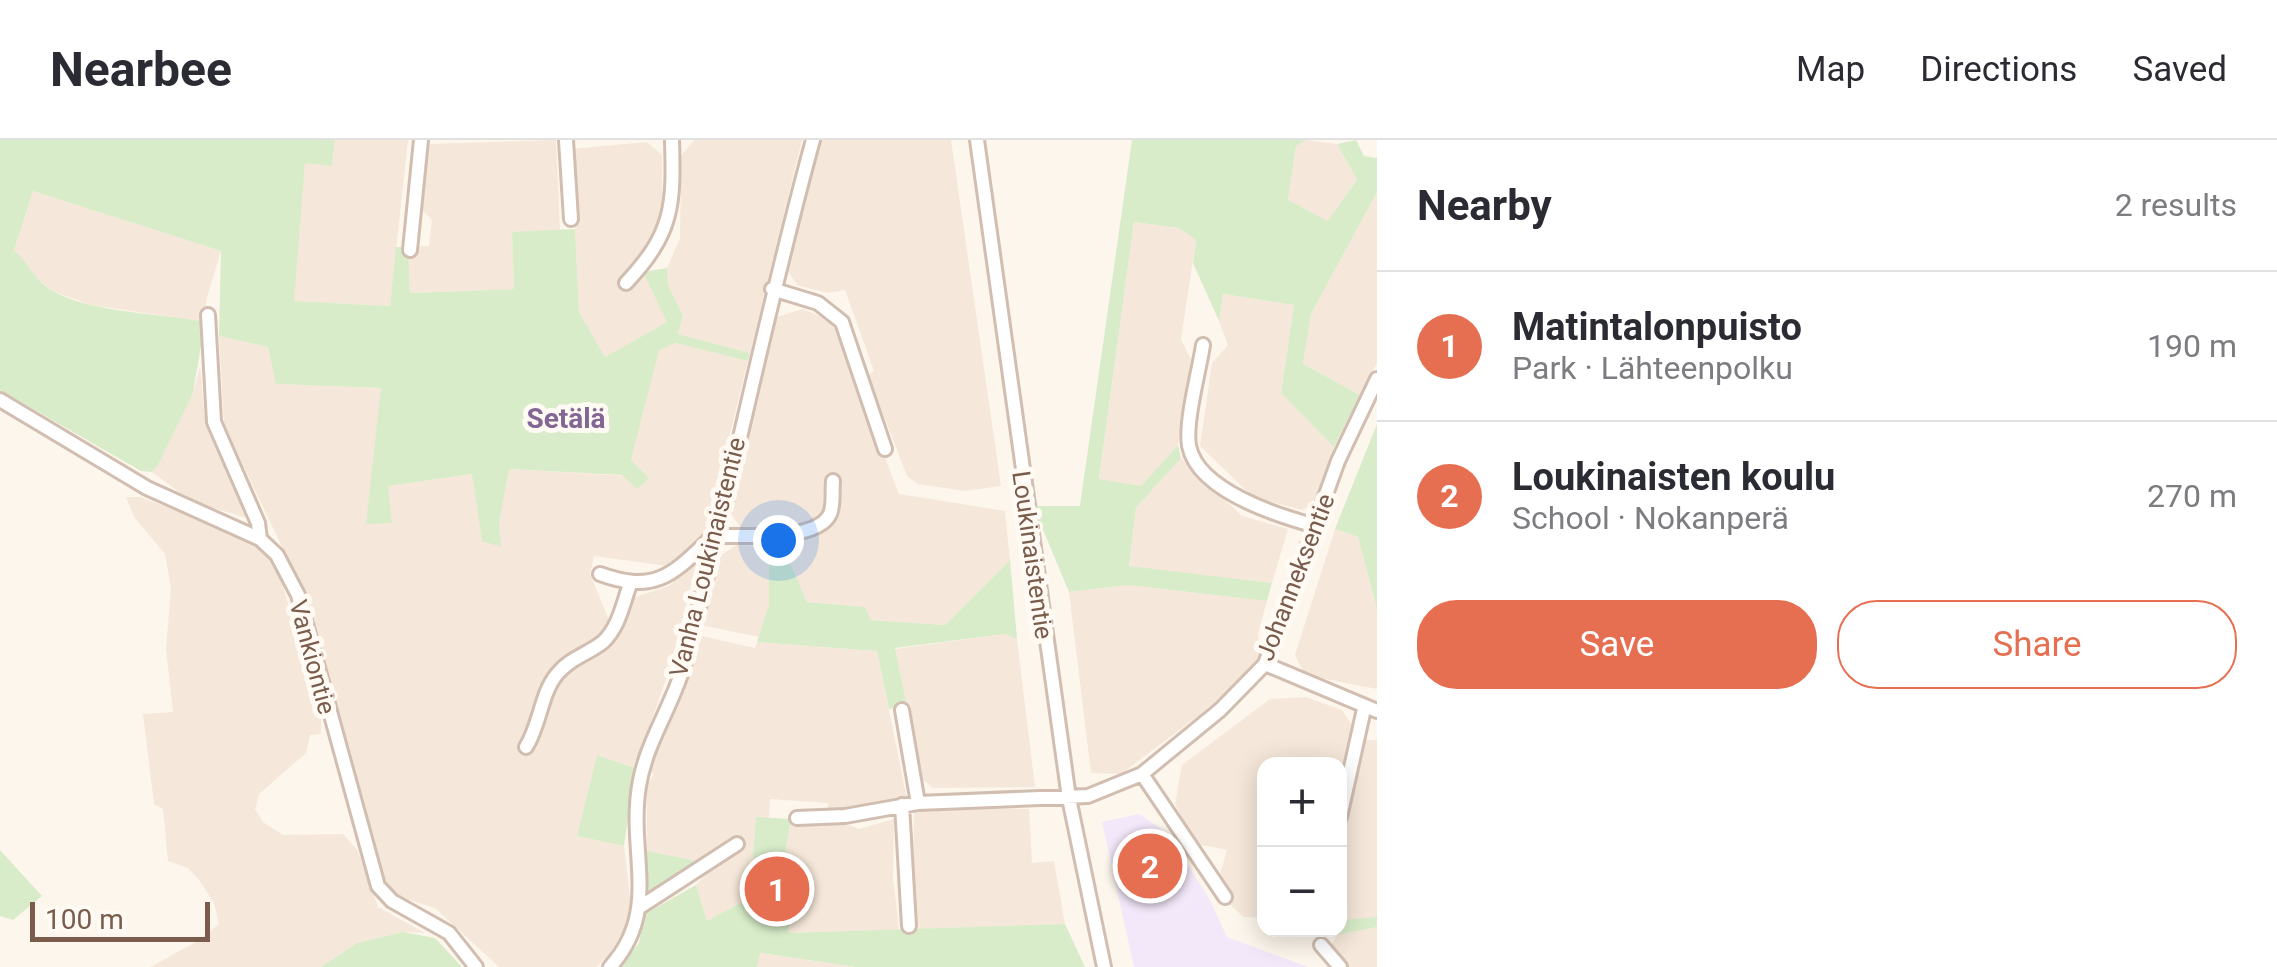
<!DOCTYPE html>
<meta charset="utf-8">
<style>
:root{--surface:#fff;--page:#f7f7f7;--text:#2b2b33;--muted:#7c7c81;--line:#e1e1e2;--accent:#e76f51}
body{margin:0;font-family:Roboto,sans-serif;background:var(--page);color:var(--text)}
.controls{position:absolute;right:30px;bottom:30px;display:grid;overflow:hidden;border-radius:20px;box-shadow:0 5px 25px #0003}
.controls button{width:90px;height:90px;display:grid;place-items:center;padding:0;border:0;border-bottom:2px solid var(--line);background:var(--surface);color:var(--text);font:50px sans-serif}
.scale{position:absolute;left:30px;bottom:25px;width:180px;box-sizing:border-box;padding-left:10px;border:5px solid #7a5c4d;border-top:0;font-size:28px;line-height:35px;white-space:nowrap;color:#7a5c4d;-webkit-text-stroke:8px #fffaf3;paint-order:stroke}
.you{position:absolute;left:778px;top:400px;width:35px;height:35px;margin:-25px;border:8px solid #fff;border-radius:50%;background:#1a73e8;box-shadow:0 0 0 15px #1a73e833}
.badge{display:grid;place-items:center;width:65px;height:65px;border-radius:50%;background:var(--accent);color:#fff;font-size:32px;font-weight:700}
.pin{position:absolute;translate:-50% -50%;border:5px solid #fff;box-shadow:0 2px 10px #0006}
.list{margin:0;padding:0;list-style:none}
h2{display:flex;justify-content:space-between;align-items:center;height:130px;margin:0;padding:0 40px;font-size:42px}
h2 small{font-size:32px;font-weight:400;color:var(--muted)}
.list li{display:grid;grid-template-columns:65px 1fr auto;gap:30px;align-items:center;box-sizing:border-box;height:150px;padding:0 40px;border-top:2px solid var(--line)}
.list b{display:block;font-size:38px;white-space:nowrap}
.list p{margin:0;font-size:32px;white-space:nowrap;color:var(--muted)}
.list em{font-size:32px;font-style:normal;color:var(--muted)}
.actions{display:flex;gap:20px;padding:30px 40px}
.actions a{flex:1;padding:22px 0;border:2px solid var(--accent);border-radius:40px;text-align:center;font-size:35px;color:var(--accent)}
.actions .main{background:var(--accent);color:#fff}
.map{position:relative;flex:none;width:1377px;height:827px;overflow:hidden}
header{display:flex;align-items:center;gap:60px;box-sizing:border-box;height:140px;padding:0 50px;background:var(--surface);border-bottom:2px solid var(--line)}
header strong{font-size:48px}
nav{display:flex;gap:55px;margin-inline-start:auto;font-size:35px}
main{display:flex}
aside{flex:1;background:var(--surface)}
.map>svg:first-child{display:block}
</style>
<header>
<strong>Nearbee</strong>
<nav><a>Map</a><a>Directions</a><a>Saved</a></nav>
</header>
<main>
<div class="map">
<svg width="1377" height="827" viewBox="0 0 1377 827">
<rect width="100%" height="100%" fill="#fdf6ec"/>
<path fill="#f5e8da" d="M335 0H408L390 166 293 161 305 22 332 26Z
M556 0 560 90 512 93 514 149 410 153 408 107 429 106 432 80 422 70 429 4Z
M694 0H802L750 213 678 194 683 176 668 145 667 128 680 98 681 16Z
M821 0H951L1001 346 965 351 918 344 907 336 868 235 874 231 845 150 827 153 797 145 788 131Z
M1306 0 1337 4 1357 38 1328 82 1288 60 1296 6Z
M647 2 662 15V73L637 120 668 182 605 217 579 172 571 9Z
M33 51 221 111 206 161 205 182 91 165 52 151 29 131 14 110Z
M1377 52V223L1360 255 1303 224 1311 174Z
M1134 82 1179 88 1196 100 1181 199 1191 220 1178 305 1141 346 1099 340Z
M1223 154 1294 165 1281 253 1334 307 1314 364 1302 370 1253 357 1200 306 1212 223 1228 205 1219 181Z
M803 169 832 182 899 354 1005 371 1010 420 945 485 871 480 864 467 807 462 782 403 769 408V464L759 497 701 485 716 419 736 405 768 407 764 389 740 387 728 369 777 177Z
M219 196 269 207 277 244 381 248 387 346 473 334 482 400 500 406 499 383 508 329 648 337 631 320 658 210 675 203 748 221 703 403 675 427 594 416 590 434 612 487 625 486 629 459 669 446 697 421 671 525 635 628 597 615 577 696 624 706 632 775 609 815 596 827H499L435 768 403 758 380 740 294 432 224 285Z
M200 227 205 280 250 379 191 361 152 332 193 253Z
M1181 318 1242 376 1288 389 1272 443 1129 427 1136 368Z
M126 357H140L245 396 276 423 321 575V594L310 595 306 613 259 654 255 669 263 682 283 695 343 694 358 711 378 767 425 793 403 792 357 803 321 827H150L198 801 219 784 214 763 200 741 188 728 168 721 163 669 154 664 143 574 173 572 166 509 171 448 165 414 134 377Z
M1335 389 1358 397 1377 469V549L1305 535 1295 515Z
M1128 445 1267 461 1258 494 1261 517 1231 551 1121 634 1091 633 1069 452Z
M1005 494 1017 499 1035 647 933 648 922 639 895 509Z
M702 496 755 508 757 502 877 511 908 664 882 671H828V663L770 659 769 680 756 678 753 713 757 754 707 781 696 745 714 725 647 711V646L654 634 648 631Z
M1305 557 1342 570 1354 588 1340 655V624H1264V778L1244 777 1215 752 1227 710 1196 704 1175 664 1182 625 1270 559Z
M1363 600H1377V777L1343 781V688Z
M923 668 1029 669 1032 723 1054 721 1065 784 919 789 913 737 914 671Z
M826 677 859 689 894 679 893 737 899 790 788 793 799 741 786 709 791 679Z
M1377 787V827H1343L1328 812 1337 795Z
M759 813 856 827H757Z"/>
<path fill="#f3e8fa" d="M1139 674 1167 693 1209 758 1227 797 1308 827H1134L1102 682Z"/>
<path fill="#d8ecc9" d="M0 0H335L332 26 305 23 294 161 390 166 396 107H408L410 153 514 149 512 92 575 89 579 172 605 217 667 182 643 132 667 128 668 145 683 176 678 194 750 213 748 221 675 203 659 210 631 320 649 338 637 349 622 335 509 329 499 383 501 407 482 401 472 334 388 346 392 383 366 384 381 248 276 244 268 207 219 196 221 111 33 51 14 110C28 123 34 139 51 150 89 173 161 173 205 182L193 253 158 325 152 332 141 331 0 250Z
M1132 0H1306L1296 6 1288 60 1328 81 1357 39 1337 4 1356 0 1364 16 1377 18V52L1311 174 1303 224 1360 255 1334 307 1281 253 1294 165 1223 154 1219 181 1193 123 1196 100 1179 88 1134 82 1099 339 1141 346 1178 305 1181 318 1136 368 1129 426 1272 443 1267 461 1128 445 1069 452 1033 366H1080Z
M1377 284V469L1358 397 1335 389Z
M782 403 807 462 865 467 871 480 945 485 1010 420 1017 499 1005 494 895 508 907 566 889 569 877 511 757 502 769 464V408Z
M597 615 635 628 624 706 577 696Z
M756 677 791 679 786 709 799 740 788 793 1065 784 1085 827H856L760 813 757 827H620L639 803 645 774 696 745 707 781 757 754 753 713Z
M1343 706V780L1377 777V787L1337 795 1318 790H1340Z
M0 710 42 756 13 780 0 776Z
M647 711 697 721 647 755Z
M403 792 435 798 462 827H321L357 803Z"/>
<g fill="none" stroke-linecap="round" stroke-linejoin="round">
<defs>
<path id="minor" d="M566 0 571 79
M977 0 1069 658 1104 827
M410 110 421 0
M626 143C673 93 674 66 672 0
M772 149 818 163 842 182 885 309
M208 175 214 282 258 383 260 399
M1203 205C1199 232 1185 281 1189 306 1198 351 1279 376 1316 386
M0 260 147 348 260 399 277 415 298 455 378 746 392 761 449 793 476 827
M714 396C742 395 817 402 830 374 834 365 832 350 833 341
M600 434C656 454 672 435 712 397
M1265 524 1377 571
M902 570 918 663
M526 607C540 585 541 553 557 534 570 518 588 514 603 502 619 487 623 464 630 444
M1142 634 1225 757
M902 665 909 786
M1340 677 1364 569
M797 678 845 676 918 663 1088 656 1142 634 1220 570 1265 524 1338 321 1377 239
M640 767 737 704
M1321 805 1340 827
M610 827C661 771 628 714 639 646 646 602 672 567 684 525 731 351 765 174 813 0"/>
</defs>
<use href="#minor" stroke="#d1beb0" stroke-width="18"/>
<use href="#minor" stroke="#fff" stroke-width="12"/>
</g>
<g text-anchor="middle" stroke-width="10" stroke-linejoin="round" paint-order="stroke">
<g font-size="25" fill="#7a5c4d" stroke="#fffaf3">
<text transform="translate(1033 415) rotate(82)" y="9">Loukinaistentie</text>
<text transform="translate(707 417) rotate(-76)" y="9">Vanha Loukinaistentie</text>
<text transform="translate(1295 437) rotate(-69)" y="9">Johanneksentie</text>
<text transform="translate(313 517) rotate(75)" y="9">Vankiontie</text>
</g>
<g font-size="28" font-weight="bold" fill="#846695" stroke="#fffaf3">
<text x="566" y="288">Setälä</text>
</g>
</g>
</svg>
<div class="controls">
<button>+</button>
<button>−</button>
</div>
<div class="scale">100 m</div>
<div class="you"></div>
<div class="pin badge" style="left:777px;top:749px">1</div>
<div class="pin badge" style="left:1150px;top:726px">2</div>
</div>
<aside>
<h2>Nearby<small>2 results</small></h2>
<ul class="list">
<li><span class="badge">1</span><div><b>Matintalonpuisto</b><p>Park · Lähteenpolku</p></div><em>190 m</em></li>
<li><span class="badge">2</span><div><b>Loukinaisten koulu</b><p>School · Nokanperä</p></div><em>270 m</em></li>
</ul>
<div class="actions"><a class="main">Save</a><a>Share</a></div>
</aside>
</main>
